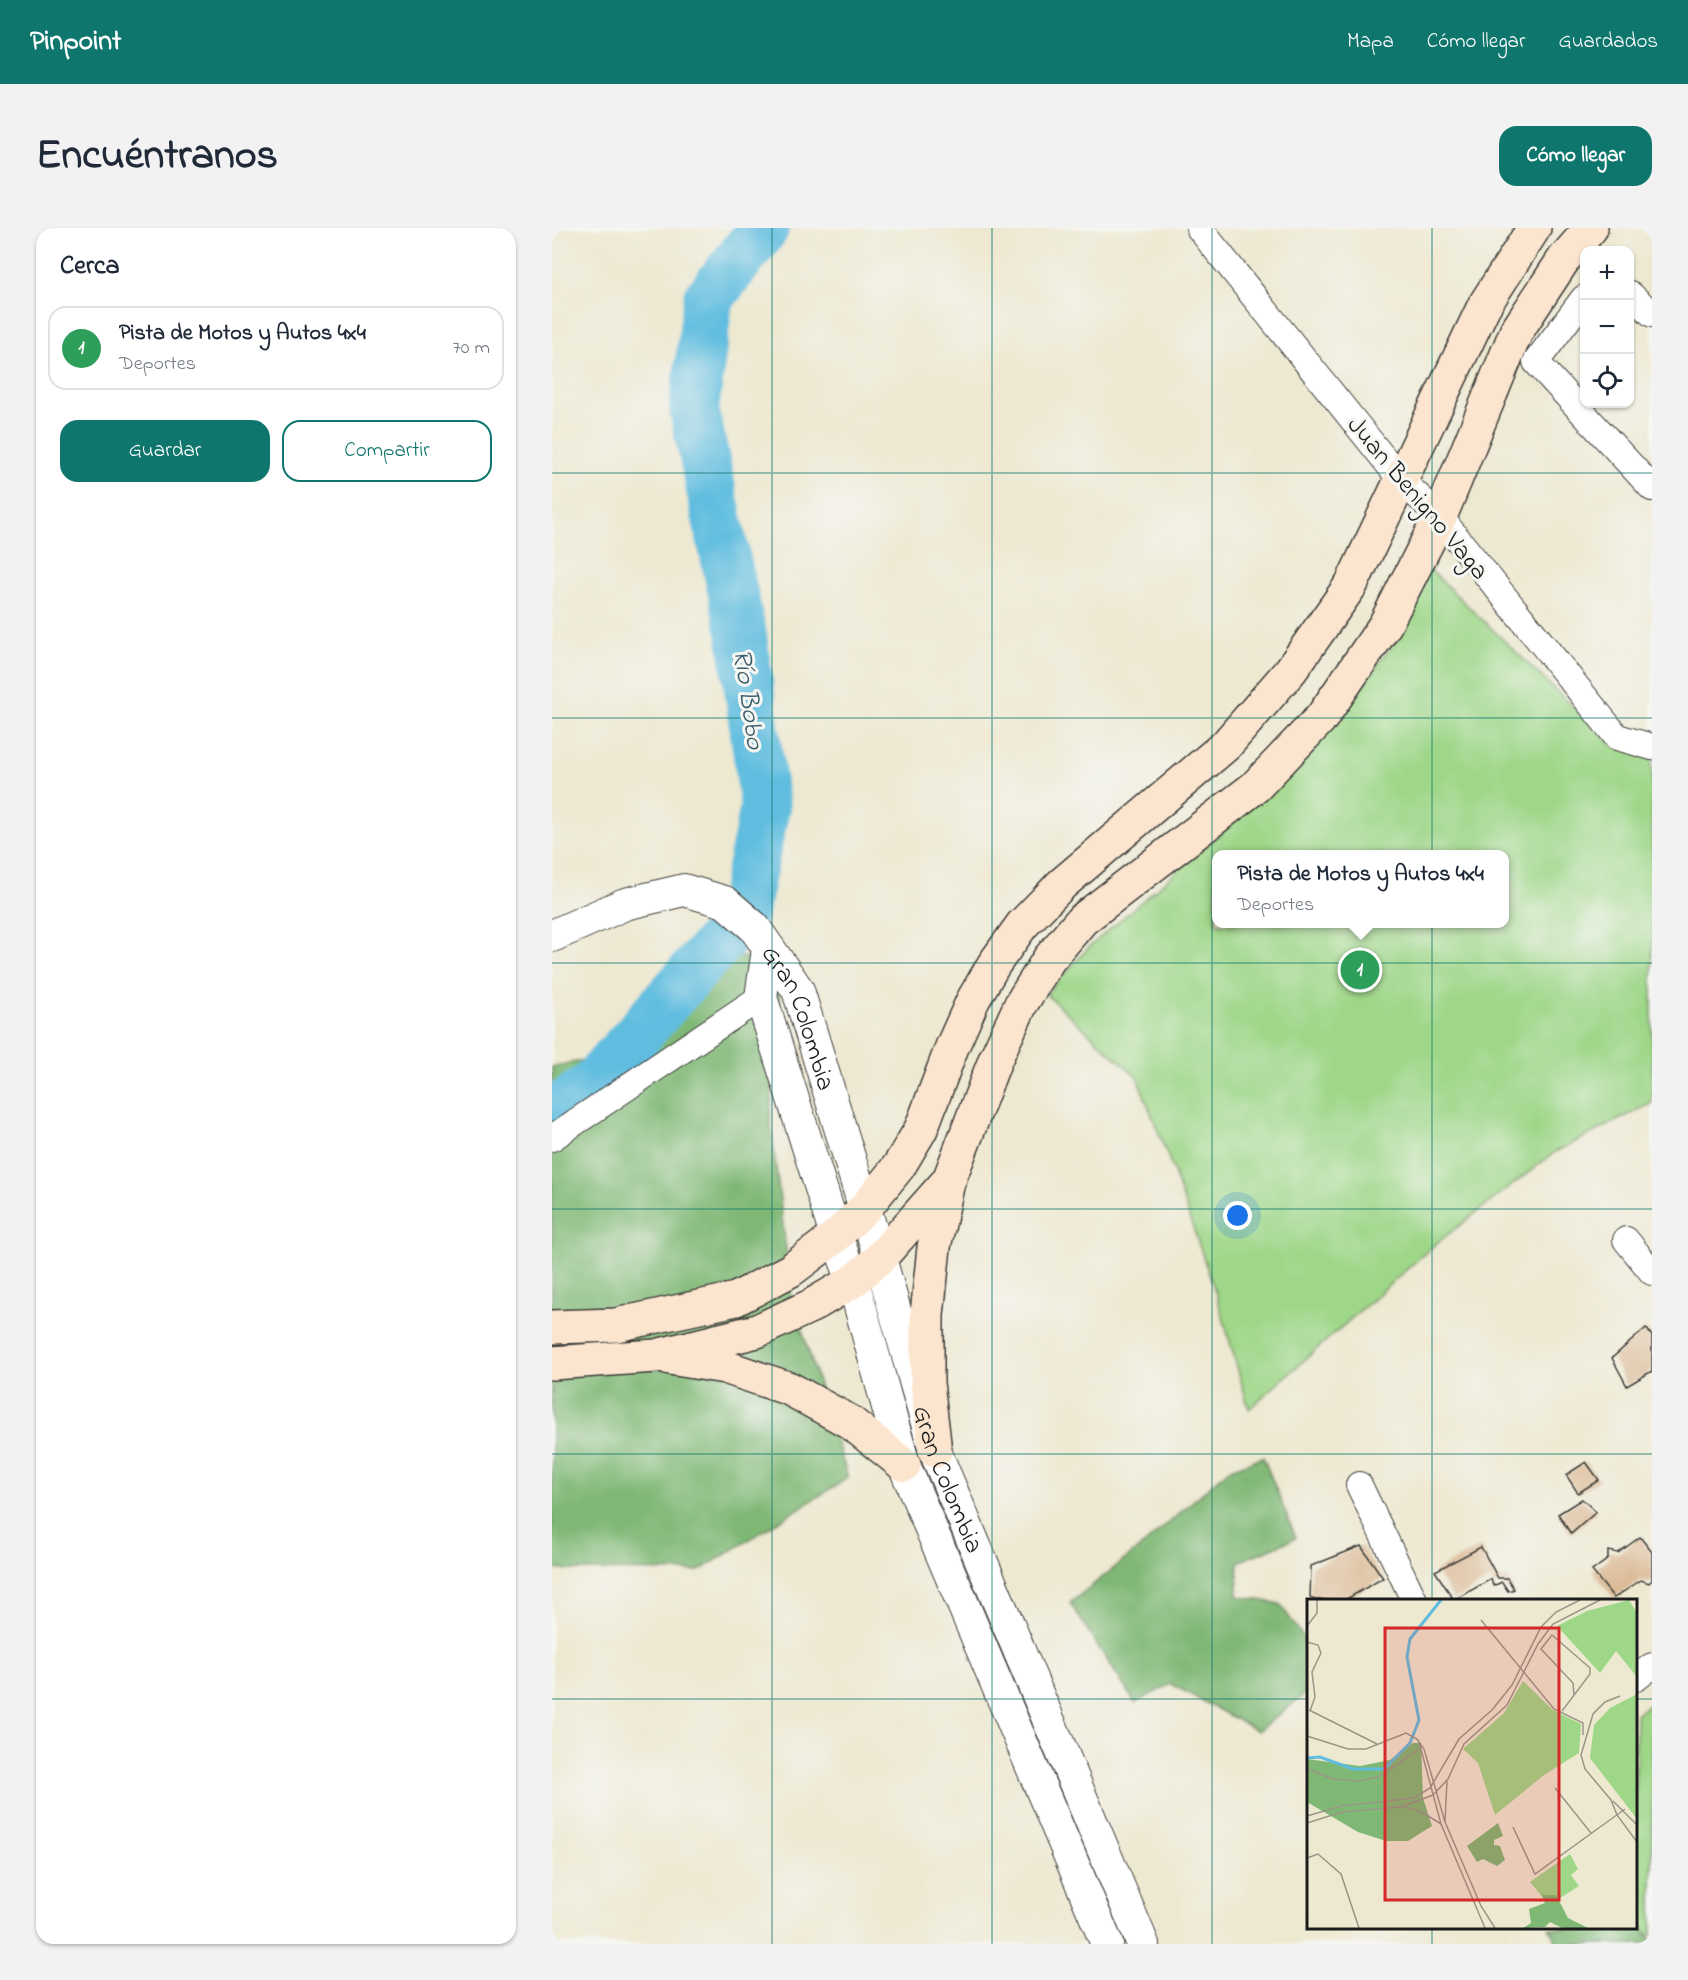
<!DOCTYPE html>
<html lang="es">
<meta charset="utf-8">
<style>
:root{--surface:#fff;--page:#f2f2f3;--text:#1f2937;--muted:#747a83;--line:#e0e1e3;--accent:#0f766e}
body{margin:0;font-family:"Indie Flower",sans-serif;background:var(--page);color:var(--text)}
.controls{position:absolute;right:18px;top:18px;display:grid;overflow:hidden;border-radius:12px;box-shadow:0 2px 4px #0004}
.controls button{width:54px;height:54px;display:grid;place-items:center;padding:0;border:0;border-bottom:2px solid var(--line);background:var(--surface);color:var(--text);font:30px sans-serif}
.you{position:absolute;left:686px;top:988px;width:21px;height:21px;margin:-15px;border:4px solid #fff;border-radius:50%;background:#1a73e8;box-shadow:0 0 0 9px #1a73e833}
.badge{display:grid;place-items:center;width:39px;height:39px;border-radius:50%;background:var(--accent);color:#fff;font-size:20px;font-weight:700}
.pin{position:absolute;translate:-50% -50%;border:3px solid #fff;box-shadow:0 2px 6px #0006}
.popup{position:absolute;left:660px;top:622px;width:297px;height:78px;box-sizing:border-box;display:grid;place-content:center;border-radius:12px;background:var(--surface);filter:drop-shadow(0 2px 4px #0005);font-size:20px;white-space:nowrap;color:var(--muted)}
.popup b{font-size:22px;color:var(--text)}
.popup::after{content:'';position:absolute;left:50%;top:100%;margin-left:-12px;border:12px solid transparent;border-top-color:var(--surface)}
.list{margin:0;padding:0;list-style:none}
h2{display:flex;justify-content:space-between;align-items:center;height:78px;margin:0;padding:0 24px;font-size:26px}
h2 small{font-size:20px;font-weight:400;color:var(--muted)}
.list li{display:grid;grid-template-columns:39px 1fr auto;gap:18px;align-items:center;box-sizing:border-box;height:84px;margin:0 12px 12px;padding:0 12px;border:2px solid var(--line);border-radius:18px}
.list b{display:block;font-size:22px;white-space:nowrap}
.list p{margin:0;font-size:20px;white-space:nowrap;color:var(--muted)}
.list em{font-size:20px;font-style:normal;color:var(--muted)}
.actions{display:flex;gap:12px;padding:18px 24px}
.actions a{flex:1;padding:14px 0;border:2px solid var(--accent);border-radius:18px;text-align:center;font-size:21px;color:var(--accent)}
.actions .main{background:var(--accent);color:#fff}
.icon{flex:none;width:33px;height:33px;fill:none;stroke:currentColor;stroke-width:2;stroke-linecap:round;stroke-linejoin:round}
.map{position:relative;flex:none;width:1100px;height:1716px;overflow:hidden;border-radius:18px}
header{display:flex;align-items:center;gap:36px;box-sizing:border-box;height:84px;padding:0 30px;background:var(--accent);color:#fff}
header strong{font-size:28px}
nav{display:flex;gap:33px;margin-inline-start:auto;font-size:21px}
.intro{display:flex;align-items:center;justify-content:space-between;box-sizing:border-box;height:144px;padding:0 36px}
h1{margin:0;font-size:42px}
.button{padding:15px 27px;border-radius:18px;background:var(--accent);color:#fff;font-size:21px;font-weight:700}
main{display:flex;gap:36px;padding:0 36px}
aside{flex:1;background:var(--surface);border-radius:18px;box-shadow:0 2px 4px #0004}
.map>svg:first-child{display:block}
</style>
<header>
<strong>Pinpoint</strong>
<nav><a>Mapa</a><a>Cómo llegar</a><a>Guardados</a></nav>
</header>
<div class="intro"><h1>Encuéntranos</h1><a class="button">Cómo llegar</a></div>
<main>
<aside>
<h2>Cerca<small></small></h2>
<ul class="list">
<li><span class="badge" style="background:#2e9e5b">1</span><div><b>Pista de Motos y Autos 4x4</b><p>Deportes</p></div><em>70 m</em></li>
</ul>
<div class="actions"><a class="main">Guardar</a><a>Compartir</a></div>
</aside>
<div class="map">
<svg width="1100" height="1716" viewBox="0 0 1100 1716">
<rect width="100%" height="100%" fill="#f6f6f2"/>
<filter id="ink" filterUnits="userSpaceOnUse"><feTurbulence type="fractalNoise" baseFrequency=".0167" numOctaves="2"/><feDisplacementMap in="SourceGraphic" scale="12" xChannelSelector="R" yChannelSelector="G"/><feConvolveMatrix kernelMatrix="1 2 1 2 8 2 1 2 1" color-interpolation-filters="sRGB"/></filter>
<filter id="wash" filterUnits="userSpaceOnUse"><feTurbulence type="fractalNoise" baseFrequency=".008" numOctaves="4" result="noise"/><feDisplacementMap in="SourceGraphic" scale="24" xChannelSelector="R" yChannelSelector="G"/><feGaussianBlur stdDeviation="1.35" result="paint"/><feColorMatrix in="noise" values="0 0 0 0 0 0 0 0 0 0 0 0 0 0 0 0 0 1.4 0 .05"/><feComposite in="paint" operator="in"/></filter>
<g filter="url(#wash)">
<rect width="100%" height="100%" fill="#ede8d0"/>
<path fill="#9fd789" stroke="#5e7a52" stroke-width="1.5" fill-rule="evenodd" d="M871 335 1062 518 1100 529V875L1003 924 881 1018 697 1181 666 1072 620 939 585 849 494 766 537 719 750 535 843 414ZM664 626H952V696H664Z
M1100 1475V1706L1085 1716H1010L997 1700H1084V1486Z"/>
<path fill="#7fb875" stroke="#4e6a48" stroke-width="1.5" d="M175 729H231L218 889 240 1070 296 1250 147 1343 8 1342 0 1340V839L32 832 114 795Z
M711 1229 744 1310 686 1334V1368L728 1376 752 1410 756 1464 706 1503 619 1456 583 1475 518 1375 595 1314 676 1242Z
M1084 1690 1100 1713V1716H1005L999 1700H1084Z"/>
<g fill="none" stroke-linecap="round" stroke-linejoin="round">
<path stroke="#61bddf" stroke-width="50" d="M0 886 41 857 190 688 213 579 190 408 142 181 156 71 212 0"/>
</g>
<g id="blocks">
<path fill="#dbba95" d="M1094 1100 1100 1108V1143L1075 1158 1060 1130Z
M1034 1234 1047 1252 1026 1265 1014 1247Z
M1030 1271 1044 1284 1019 1306 1006 1286Z
M1088 1309 1100 1324V1352L1097 1355 1089 1352 1062 1370 1040 1343 1056 1331V1323L1066 1325Z
M809 1318 831 1350 793 1372H763L758 1370 759 1338Z
M929 1319 946 1350H955L962 1361 956 1363 950 1354 941 1358 939 1351 902 1372 883 1343Z"/>
</g>
</g>
<g filter="url(#ink)">
<use href="#blocks" fill-opacity="0" stroke="#3b3b37" stroke-width="1.5"/>
<g fill="none" stroke-linecap="round" stroke-linejoin="round">
<defs>
<path id="minor" d="M647 0 850 253 888 289 1065 509 1100 519
M1078 66 1100 86
M1032 70 984 134 1100 260
M0 910 209 769
M1074 1012 1100 1044
M807 1257 862 1372
M1084 1450 1100 1438"/>
<g id="tertiary">
<path id="s1" d="M0 708 73 676 132 662 173 674 202 699 246 762 328 1030 383 1223 591 1716"/>
<path d="M216 721 209 769 284 1008 301 1053 352 1237 555 1716"/>
</g>
<path id="secondary" d="M0 1099 64 1097 184 1071 239 1042 284 1008 313 980 347 938 369 901 400 819 421 772 442 736 470 697 510 656 674 517 739 442 799 357 932 78 982 0
M118 1130 173 1139 238 1161 298 1194 352 1237
M0 1135 104 1128 205 1103 259 1078 301 1053 328 1030 397 952 443 832 469 776 497 731 530 692 703 559 770 489 833 397 888 289 964 104 1012 31 1039 0
M383 1223 375 1155V1087L382 1019 396 954"/>
</defs>
<use href="#minor" stroke="#3b3b37" stroke-width="28"/>
<use href="#tertiary" stroke="#3b3b37" stroke-width="34"/>
<use href="#secondary" stroke="#3b3b37" stroke-width="36"/>
<use href="#minor" stroke="#fff" stroke-width="26"/>
<use href="#tertiary" stroke="#fff" stroke-width="32"/>
<use href="#secondary" stroke="#fce5cf" stroke-width="33"/>
</g>
</g>
<path fill="none" stroke="#0f766e" stroke-width="1.5" stroke-opacity="0.55" d="M220 0V1716M440 0V1716M660 0V1716M880 0V1372M0 245H1100M0 490H1100M0 735H1100M0 981H1100M0 1226H1100M0 1471H756M1084 1471H1100M880 1700V1716"/>
<g text-anchor="middle" stroke-width="6" stroke-linejoin="round" paint-order="stroke">
<g font-size="26" fill="#1c1c1c" stroke="#f6f6f2">
<text transform="translate(867 269) rotate(50)" y="9">Juan Benigno Vaga</text>
<text dy="9" stroke="none"><textPath href="#s1" startOffset="324">Gran Colombia</textPath></text>
<text dy="9" stroke="none"><textPath href="#s1" startOffset="810">Gran Colombia</textPath></text>
</g>
<g font-size="27" font-style="italic" fill="#385c6a" stroke="#f6f6f2">
<text transform="translate(198 471) rotate(82)" y="9">Río Bobo</text>
</g>
</g>
<g transform="translate(755 1371)">
<rect width="330" height="330" fill="#ede8d0"/>
<path d="M322 1 330 14V78L309 52 293 74 250 27 280 12ZM216 82 246 111 274 125 272 154 237 176 188 216 171 164 156 150 197 114ZM330 95V220L283 159 287 126 303 109ZM263 255 271 270 264 276 272 287 242 306 223 283Z" fill="#9fd789"/>
<path d="M106 144H114L116 199 125 227 101 242H79L51 233 0 203V160L53 167 83 161ZM191 224 196 237 187 241V246L193 247 198 261 190 267 176 260 170 263 160 247ZM235 296H249L261 319 281 329H255L243 323 238 328 216 329 224 324 222 310 238 304Z" fill="#7fb875"/>
<path fill="none" stroke="#61bddf" stroke-width="3" d="M0 159 13 158 46 170H77L103 144 112 121 100 58 103 40 134 1"/>
<path fill="none" stroke="#999688" stroke-width="1.5" d="M174 21 247 110 276 124V136M0 27 10 14V1M0 43 11 46 14 54 5 73 8 98 3 112M313 97 298 103 286 115 274 156 278 170 304 201 310 216 330 243M2 111 70 145M255 112 283 75V69L245 36 234 50 266 84 267 96M0 137 41 150H59L99 134 110 140 117 150 138 223 174 307 188 329M112 143 134 225 178 329M0 170 26 180 52 182 71 178 111 151M248 189 284 234M306 202 330 226M98 208 115 213 134 225M0 217 34 207 107 199 123 189 152 140 185 111 205 86 234 28 249 13 273 1M138 223 140 182M0 224 35 213 94 208 126 196 141 180 157 145 200 106 231 45 246 25 293 1M206 228 228 275 318 210M0 259 11 255 34 275 52 329"/>
<path fill="#d62828" fill-opacity="0.15" stroke="#d62828" stroke-width="3" d="M78 29H252V301H78Z"/>
<rect width="330" height="330" fill="none" stroke="#1c1c1c" stroke-width="3"/>
</g>
</svg>
<div class="controls">
<button>+</button>
<button>−</button>
<button><svg class="icon" aria-label="locate" viewBox="0 0 24 24"><circle cx="12" cy="12" r="6"/><path d="M12 2v4M12 18v4M2 12h4M18 12h4"/></svg></button>
</div>
<div class="you"></div>
<div class="pin badge" style="left:808px;top:742px;background:#2e9e5b">1</div>
<div class="popup"><b>Pista de Motos y Autos 4x4</b>Deportes</div>
</div>
</main>
